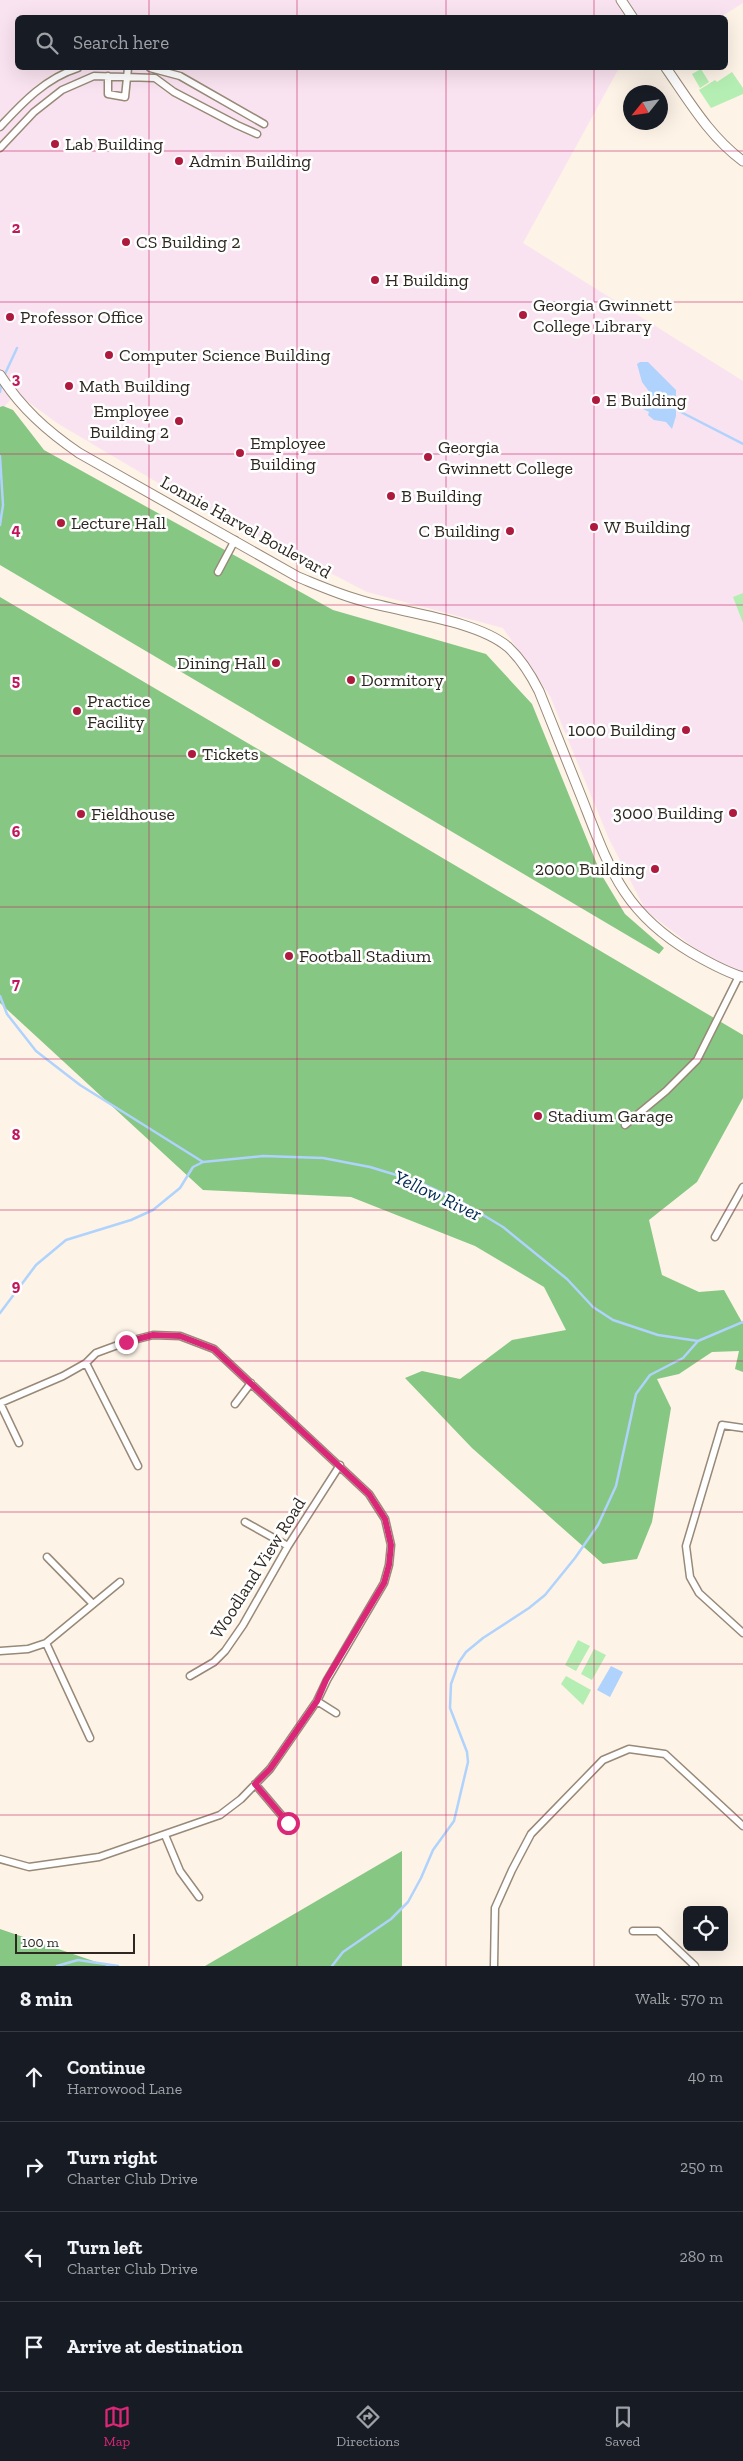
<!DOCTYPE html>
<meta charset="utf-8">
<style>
:root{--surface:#171b24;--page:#242831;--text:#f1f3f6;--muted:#9ea1a6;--line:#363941;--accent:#db2777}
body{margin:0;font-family:"Zilla Slab",serif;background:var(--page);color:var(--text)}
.controls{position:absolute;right:15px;bottom:15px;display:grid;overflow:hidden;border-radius:8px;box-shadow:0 5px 20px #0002}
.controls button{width:45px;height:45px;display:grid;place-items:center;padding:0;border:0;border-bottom:1px solid var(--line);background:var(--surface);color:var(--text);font:25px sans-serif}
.compass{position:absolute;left:623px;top:85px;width:45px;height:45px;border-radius:50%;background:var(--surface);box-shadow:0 5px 20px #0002;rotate:240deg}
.scale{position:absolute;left:15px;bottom:12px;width:120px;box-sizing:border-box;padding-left:5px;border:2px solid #2e2821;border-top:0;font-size:14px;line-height:18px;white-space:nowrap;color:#2e2821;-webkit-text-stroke:4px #fff;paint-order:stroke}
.stop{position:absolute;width:15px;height:15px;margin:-11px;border:4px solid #db2777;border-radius:50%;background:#fff}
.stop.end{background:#db2777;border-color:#fff;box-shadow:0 1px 5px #0008}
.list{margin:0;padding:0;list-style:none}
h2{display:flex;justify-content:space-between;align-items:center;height:65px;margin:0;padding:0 20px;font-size:21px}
h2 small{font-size:16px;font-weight:400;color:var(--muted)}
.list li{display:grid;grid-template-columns:32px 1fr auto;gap:15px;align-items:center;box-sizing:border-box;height:90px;padding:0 20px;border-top:1px solid var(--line)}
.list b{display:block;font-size:19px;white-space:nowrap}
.list p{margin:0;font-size:16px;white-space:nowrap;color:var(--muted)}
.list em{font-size:16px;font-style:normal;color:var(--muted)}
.icon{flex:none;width:28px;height:28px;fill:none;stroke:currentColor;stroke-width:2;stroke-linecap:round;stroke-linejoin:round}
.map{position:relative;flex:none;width:743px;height:1966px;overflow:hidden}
.search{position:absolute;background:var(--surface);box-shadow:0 5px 20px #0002;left:15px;right:15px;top:15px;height:55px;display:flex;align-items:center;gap:12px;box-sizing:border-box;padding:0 18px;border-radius:8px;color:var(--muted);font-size:19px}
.sheet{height:425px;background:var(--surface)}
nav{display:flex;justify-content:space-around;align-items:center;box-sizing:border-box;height:70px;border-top:1px solid var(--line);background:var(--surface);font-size:14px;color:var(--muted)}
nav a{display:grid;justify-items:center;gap:2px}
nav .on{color:var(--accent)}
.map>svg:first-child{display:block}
</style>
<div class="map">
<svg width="743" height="1966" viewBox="0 0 743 1966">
<rect width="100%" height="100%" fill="#fdf3e7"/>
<path fill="#fae3f0" d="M0 0H743V3L719 18H18V68H619L523 243 743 381V973L726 972 646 911 609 839 550 696 503 628 367 592 170 490 57 423 16 393 0 412Z"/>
<path fill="#b5eeb2" d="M701 69 709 82 700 88 692 74Z
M732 72 743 88V94L711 108 699 90 715 80 717 82Z
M743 593V623L733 597Z
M578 1640 590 1646 576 1671 565 1665Z
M594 1649 606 1655 592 1680 581 1674Z
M566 1676 591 1690 583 1705 561 1684Z"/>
<path fill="#86c783" d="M3 406 13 410 44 450 333 610 486 654 532 704 601 874 625 914 664 948 659 954 0 565V407Z
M0 597 743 1035V1098L697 1182 649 1220 662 1275 699 1292 724 1290 743 1324V1372L735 1369 739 1351 712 1352 679 1374 657 1379 671 1408 652 1522 637 1559 603 1564 472 1448 405 1378 422 1371 460 1379 512 1340 566 1330 544 1287 475 1246 351 1197 203 1190 0 1003Z
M402 1851V1966H205Z
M0 1929 108 1966H0Z"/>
<path fill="#afd3fc" d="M640 362H648L676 390V416L672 429 666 422 654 420 648 415 649 412 643 409 651 394 642 382 637 364Z
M611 1666 623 1672 610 1697 597 1690Z"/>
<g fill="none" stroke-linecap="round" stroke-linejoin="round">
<path stroke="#afd3fc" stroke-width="2.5" d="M4 376 17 348
M0 392 1 384
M675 409 743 444
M0 456 3 505 0 525
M0 996 7 1014 36 1051 80 1085 203 1162
M0 1313 36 1265 66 1240 131 1220 153 1210 180 1188 193 1167 203 1162 263 1156 323 1158 370 1167 416 1181 460 1201 503 1227 567 1279 593 1307 613 1320 658 1335 698 1341 743 1322
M57 1966 78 1960 118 1966
M332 1966 343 1952 391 1919 408 1902 421 1878 433 1850 454 1821 468 1762 467 1752 450 1708 451 1684 459 1662 466 1652 483 1638 529 1608 545 1595 575 1558 598 1525 616 1486 636 1394 650 1375 683 1358 698 1341"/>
<defs>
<path id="street" d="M150 68 180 76 264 124
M108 76V94L125 97 128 68
M0 127C23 102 46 78 78 68
M0 148 34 112 62 90 94 76 155 78 174 92 237 125 257 134
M218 572 235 540
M625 1125 666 1091 697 1060 739 976
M715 1237 743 1187
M86 1363 138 1466
M235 1404 251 1383
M743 1428 722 1425 686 1546 690 1577 699 1593 743 1633
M245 1522 288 1546
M47 1557 93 1604
M46 1643 90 1738
M0 1651 28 1649 46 1643 120 1582
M190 1676 214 1662 225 1651 243 1625 288 1546 340 1465
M317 1701 336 1713
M255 1784 288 1823
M165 1835 180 1871 199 1897
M0 1859 29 1867 99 1857 220 1815 241 1799 270 1769 317 1701 327 1680 384 1583 389 1565 391 1545 385 1519 369 1494 214 1349 180 1336 153 1335 126 1342 96 1353 86 1363 63 1376 0 1403 19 1443
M633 1931H658L695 1966
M494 1966 495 1908 512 1870 531 1834 603 1760 629 1749 665 1754 743 1826"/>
<path id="secondary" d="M621 0 633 18
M666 68C689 101 710 137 743 161
M0 375C21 408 47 431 79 453L298 577C320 586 340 595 363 601 404 613 476 620 508 647 521 659 531 675 539 691 553 726 567 761 581 796 609 867 622 912 692 953 708 962 725 972 743 977"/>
</defs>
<use href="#street" stroke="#988978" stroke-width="9"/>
<use href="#secondary" stroke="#988978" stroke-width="11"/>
<use href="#street" stroke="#fff" stroke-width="6"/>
<use href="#secondary" stroke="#fff" stroke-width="9"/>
</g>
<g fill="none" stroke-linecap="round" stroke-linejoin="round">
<path stroke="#db2777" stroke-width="6" d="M126 1342 153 1335 180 1336 214 1349 369 1494 385 1519 391 1545 389 1565 384 1583 326 1680 317 1701 270 1769 255 1784 288 1823"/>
</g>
<path fill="none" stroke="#c2185b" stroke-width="1" stroke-opacity="0.55" d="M149 0V18M297 0V18M446 0V18M594 0V18M149 68V1966M297 68V1966M446 68V1966M594 68V1966M0 151H743M0 302H743M0 454H743M0 605H743M0 756H743M0 907H743M0 1059H743M0 1210H743M0 1361H743M0 1512H743M0 1664H743M0 1815H743"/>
<g fill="#ae1a3e" stroke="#fff" stroke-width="2">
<circle cx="55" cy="144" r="5"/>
<circle cx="179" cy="161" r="5"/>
<circle cx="126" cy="242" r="5"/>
<circle cx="375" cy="280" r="5"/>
<circle cx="523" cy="315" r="5"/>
<circle cx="10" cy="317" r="5"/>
<circle cx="109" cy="355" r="5"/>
<circle cx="69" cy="386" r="5"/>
<circle cx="596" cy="400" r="5"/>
<circle cx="179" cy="421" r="5"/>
<circle cx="240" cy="453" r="5"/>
<circle cx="428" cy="457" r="5"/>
<circle cx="391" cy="496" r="5"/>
<circle cx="61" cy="523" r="5"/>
<circle cx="594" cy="527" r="5"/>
<circle cx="510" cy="531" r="5"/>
<circle cx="276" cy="663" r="5"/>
<circle cx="351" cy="680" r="5"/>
<circle cx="77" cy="711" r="5"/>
<circle cx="686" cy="730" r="5"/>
<circle cx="192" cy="754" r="5"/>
<circle cx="733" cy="813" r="5"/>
<circle cx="81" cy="814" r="5"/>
<circle cx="655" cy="869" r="5"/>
<circle cx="289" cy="956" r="5"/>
<circle cx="538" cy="1116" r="5"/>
</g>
<g text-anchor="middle" stroke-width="5" stroke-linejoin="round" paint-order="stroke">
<g font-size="18" fill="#2e2821" stroke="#fff" text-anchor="start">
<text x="65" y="150">Lab Building</text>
<text x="189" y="167">Admin Building</text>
<text x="136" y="248">CS Building 2</text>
<text x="385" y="286">H Building</text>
<text x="533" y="311">Georgia Gwinnett<tspan x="533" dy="21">College Library</tspan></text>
<text x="20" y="323">Professor Office</text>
<text x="119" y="361">Computer Science Building</text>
<text x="79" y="392">Math Building</text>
<text x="606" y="406">E Building</text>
<text x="169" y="417" text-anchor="end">Employee<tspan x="169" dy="21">Building 2</tspan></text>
<text x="250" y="449">Employee<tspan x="250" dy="21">Building</tspan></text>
<text x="438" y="453">Georgia<tspan x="438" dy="21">Gwinnett College</tspan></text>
<text x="401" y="502">B Building</text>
<text x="71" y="529">Lecture Hall</text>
<text x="604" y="533">W Building</text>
<text x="500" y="537" text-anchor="end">C Building</text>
<text x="266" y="669" text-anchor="end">Dining Hall</text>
<text x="361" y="686">Dormitory</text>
<text x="87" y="707">Practice<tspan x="87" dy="21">Facility</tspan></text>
<text x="676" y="736" text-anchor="end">1000 Building</text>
<text x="202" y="760">Tickets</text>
<text x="723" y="819" text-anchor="end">3000 Building</text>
<text x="91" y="820">Fieldhouse</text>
<text x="645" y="875" text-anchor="end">2000 Building</text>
<text x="299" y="962">Football Stadium</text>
<text x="548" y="1122">Stadium Garage</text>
</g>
<g font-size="18" fill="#2e2821" stroke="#fff">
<text transform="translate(246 527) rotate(29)" y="6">Lonnie Harvel Boulevard</text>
<text transform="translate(258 1568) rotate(-58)" y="6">Woodland View Road</text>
</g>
<g font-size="19" font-style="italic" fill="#002953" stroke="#fff">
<text transform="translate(438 1195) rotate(25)" y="7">Yellow River</text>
</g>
</g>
<g font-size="16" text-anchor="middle" font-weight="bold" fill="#c2185b" stroke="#fff" stroke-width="5" stroke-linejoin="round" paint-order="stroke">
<text x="16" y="233">2</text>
<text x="16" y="384">3</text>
<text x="16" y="535">4</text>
<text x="16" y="686">5</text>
<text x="16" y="837">6</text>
<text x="16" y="989">7</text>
<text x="16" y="1140">8</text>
<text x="16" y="1291">9</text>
</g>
</svg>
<div class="controls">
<button><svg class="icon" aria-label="locate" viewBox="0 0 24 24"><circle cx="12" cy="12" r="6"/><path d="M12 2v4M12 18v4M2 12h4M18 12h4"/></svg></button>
</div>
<svg class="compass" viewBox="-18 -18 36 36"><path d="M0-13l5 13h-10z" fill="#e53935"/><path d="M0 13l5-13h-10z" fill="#9ea1a6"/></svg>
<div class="scale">100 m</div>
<div class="stop" style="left:288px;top:1823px"></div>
<div class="stop end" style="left:126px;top:1342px"></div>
<div class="search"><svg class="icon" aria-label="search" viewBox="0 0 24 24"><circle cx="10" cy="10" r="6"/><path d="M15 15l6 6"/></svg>Search here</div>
</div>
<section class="sheet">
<h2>8 min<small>Walk · 570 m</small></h2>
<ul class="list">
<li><svg class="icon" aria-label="ahead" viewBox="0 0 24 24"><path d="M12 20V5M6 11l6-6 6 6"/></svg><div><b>Continue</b><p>Harrowood Lane</p></div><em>40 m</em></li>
<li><svg class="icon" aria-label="right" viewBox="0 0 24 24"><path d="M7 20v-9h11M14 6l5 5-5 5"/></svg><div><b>Turn right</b><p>Charter Club Drive</p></div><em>250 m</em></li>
<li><svg class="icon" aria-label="left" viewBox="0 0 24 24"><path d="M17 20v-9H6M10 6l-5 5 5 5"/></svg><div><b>Turn left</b><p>Charter Club Drive</p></div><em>280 m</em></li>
<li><svg class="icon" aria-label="arrive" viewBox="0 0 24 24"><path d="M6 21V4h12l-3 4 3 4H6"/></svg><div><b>Arrive at destination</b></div></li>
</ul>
</section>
<nav>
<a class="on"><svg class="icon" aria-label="map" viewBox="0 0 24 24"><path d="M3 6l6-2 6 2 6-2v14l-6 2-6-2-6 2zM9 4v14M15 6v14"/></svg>Map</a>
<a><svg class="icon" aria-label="directions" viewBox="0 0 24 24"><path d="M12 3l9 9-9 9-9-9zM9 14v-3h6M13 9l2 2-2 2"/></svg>Directions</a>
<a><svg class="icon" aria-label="saved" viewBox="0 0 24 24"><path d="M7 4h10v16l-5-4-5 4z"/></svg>Saved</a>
</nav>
